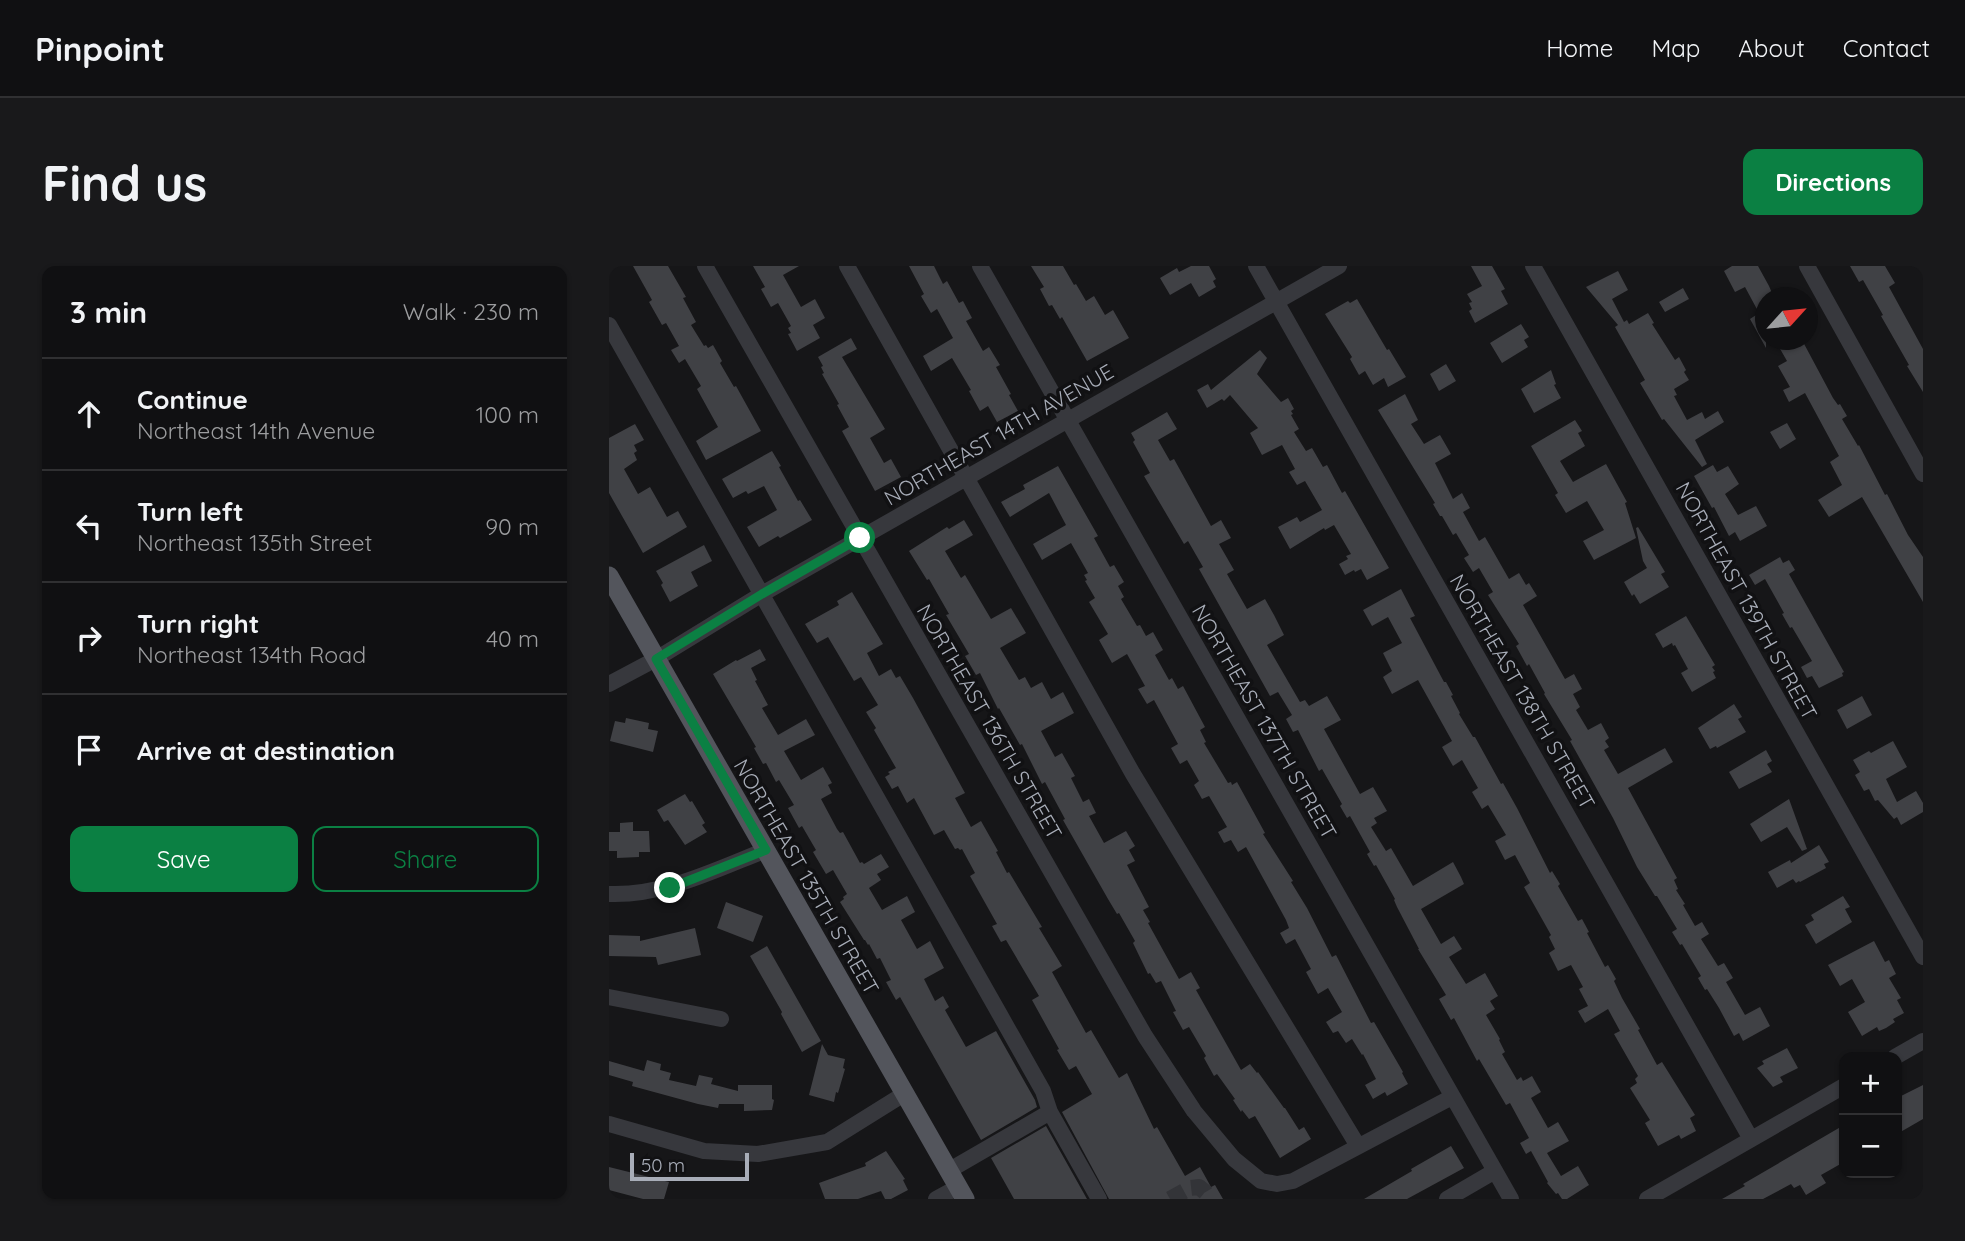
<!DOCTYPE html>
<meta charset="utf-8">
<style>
:root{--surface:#101012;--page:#19191b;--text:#f1f3f6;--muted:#9c9d9f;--line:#303032;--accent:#0b8043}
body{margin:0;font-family:Quicksand,sans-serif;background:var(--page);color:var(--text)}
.controls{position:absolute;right:21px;bottom:21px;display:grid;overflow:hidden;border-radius:14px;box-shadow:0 2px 5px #0004}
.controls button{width:63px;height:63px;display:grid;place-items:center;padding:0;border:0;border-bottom:2px solid var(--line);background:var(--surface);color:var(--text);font:35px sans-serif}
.compass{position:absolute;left:1146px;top:21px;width:63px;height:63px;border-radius:50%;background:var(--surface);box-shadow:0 2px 5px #0004;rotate:63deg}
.scale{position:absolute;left:21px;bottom:18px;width:119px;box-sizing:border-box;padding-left:7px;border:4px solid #a8adb8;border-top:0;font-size:19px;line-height:24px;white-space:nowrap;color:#a8adb8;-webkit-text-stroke:5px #111113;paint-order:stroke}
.stop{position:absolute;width:21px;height:21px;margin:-16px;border:5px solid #0b8043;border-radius:50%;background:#fff}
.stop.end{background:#0b8043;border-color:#fff;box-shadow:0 2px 7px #0008}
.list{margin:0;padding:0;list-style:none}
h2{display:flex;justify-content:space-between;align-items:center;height:91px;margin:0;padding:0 28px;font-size:30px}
h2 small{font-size:23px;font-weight:400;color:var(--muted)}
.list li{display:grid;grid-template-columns:46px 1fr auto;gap:21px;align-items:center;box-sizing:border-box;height:112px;padding:0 28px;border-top:2px solid var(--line)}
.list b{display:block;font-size:26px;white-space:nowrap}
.list p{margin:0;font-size:23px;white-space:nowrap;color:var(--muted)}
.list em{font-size:23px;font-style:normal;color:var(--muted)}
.actions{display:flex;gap:14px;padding:21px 28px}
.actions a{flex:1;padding:16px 0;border:2px solid var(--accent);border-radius:14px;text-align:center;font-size:24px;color:var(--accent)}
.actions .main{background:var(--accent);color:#fff}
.icon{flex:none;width:38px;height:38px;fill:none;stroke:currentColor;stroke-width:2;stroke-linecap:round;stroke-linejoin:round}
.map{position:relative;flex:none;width:1314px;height:933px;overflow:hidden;border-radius:14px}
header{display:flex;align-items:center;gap:42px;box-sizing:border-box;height:98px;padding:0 35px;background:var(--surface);border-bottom:2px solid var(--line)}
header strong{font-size:33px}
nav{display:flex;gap:38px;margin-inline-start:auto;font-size:24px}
.intro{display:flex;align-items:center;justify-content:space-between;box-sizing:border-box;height:168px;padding:0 42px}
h1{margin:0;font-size:49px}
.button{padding:18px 32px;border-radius:14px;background:var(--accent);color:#fff;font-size:24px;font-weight:700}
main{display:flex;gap:42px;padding:0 42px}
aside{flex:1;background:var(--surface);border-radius:14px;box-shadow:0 2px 5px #0004}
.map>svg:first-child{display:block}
</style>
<header>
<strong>Pinpoint</strong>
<nav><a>Home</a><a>Map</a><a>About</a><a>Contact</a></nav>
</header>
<div class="intro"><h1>Find us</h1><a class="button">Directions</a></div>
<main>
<aside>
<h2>3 min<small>Walk · 230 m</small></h2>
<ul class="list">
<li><svg class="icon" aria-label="ahead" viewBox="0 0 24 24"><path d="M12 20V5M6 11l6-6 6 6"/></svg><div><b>Continue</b><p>Northeast 14th Avenue</p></div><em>100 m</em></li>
<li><svg class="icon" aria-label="left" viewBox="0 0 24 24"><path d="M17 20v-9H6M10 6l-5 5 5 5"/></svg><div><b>Turn left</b><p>Northeast 135th Street</p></div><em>90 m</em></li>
<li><svg class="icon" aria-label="right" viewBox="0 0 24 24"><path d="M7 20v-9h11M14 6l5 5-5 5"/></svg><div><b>Turn right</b><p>Northeast 134th Road</p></div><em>40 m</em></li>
<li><svg class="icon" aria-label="arrive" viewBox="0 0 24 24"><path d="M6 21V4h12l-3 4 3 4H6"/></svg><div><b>Arrive at destination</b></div></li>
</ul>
<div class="actions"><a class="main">Save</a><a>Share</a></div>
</aside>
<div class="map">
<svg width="1314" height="933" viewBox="0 0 1314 933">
<rect width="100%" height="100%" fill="#161618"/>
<path fill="#404145" d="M24 0H59L77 31 74 32 87 56 82 59 95 80 97 79 99 82 104 79 113 95 111 97 125 121 127 120 152 165 97 194 87 175 109 161 88 123 92 120 76 93 70 97 62 84 70 80 57 57 53 59 40 36 43 34Z
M144 0H190L174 9 192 41 206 33 216 52 204 59 211 72 188 85 179 68 182 67 179 62 182 60 169 37 162 41 152 23 156 21Z
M300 0H325L334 18 338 15 350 37 354 35 363 52 357 55 374 85 380 81 391 99 387 101 402 128 400 129 409 145 388 156 379 140 371 145 360 125 362 124 343 92 322 105 314 90 344 72 328 43 322 47 312 30 315 28Z
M422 0H454L465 19 467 18 477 35 485 30 496 49 504 44 520 72 478 95 453 51 451 53 443 39 440 40 431 23 435 21Z
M582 0H600L607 13 604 15 607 21 590 31 582 17 561 29 551 12 568 2 570 6Z
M862 0H883L896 23 892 25 899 38 866 57 860 45 863 43 860 37 863 36 858 28 873 20Z
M1123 0H1149L1160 20 1163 27 1157 30V82L1141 53 1150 47 1136 21 1126 26 1115 5Z
M1241 0H1276L1286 17 1280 21 1314 83V126L1298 100 1300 99 1272 50 1274 49 1254 14 1250 16Z
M1009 5 1019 24 1003 33 1015 56 1018 54 1020 58 1039 47 1045 57 1043 58 1066 94 1070 91 1077 104 1075 106 1080 114 1065 123 1068 129 1065 130 1078 154 1093 146 1096 153 1109 145 1115 156 1086 174 1098 198 1093 201 1055 153 1053 154 1031 117 1036 114 1006 61 1009 59 977 21Z
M1074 22 1080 33 1056 46 1050 36Z
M748 33 778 84 780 83 797 111 779 121 775 112 764 119 756 105 750 109 741 93 743 91 716 48 739 35 741 37Z
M912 58 920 71 915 74 919 81 893 97 881 77Z
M242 72 248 83 233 91 276 163 261 172 275 197 282 193 292 211 266 225 233 165 240 161 228 139 230 138 213 108 215 107 212 101 214 100 209 91Z
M1166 74H1193L1224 132 1229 139 1231 138 1238 150 1233 153 1249 180 1250 179 1276 229 1278 228 1299 269 1314 291V336L1253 231 1220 251 1209 234 1233 219 1221 196 1230 190 1196 127 1180 136 1174 124 1181 121 1169 100 1178 95Z
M651 84 658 92 648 108 672 136 679 132 685 143 682 145 684 148 682 149 690 163 685 166 697 185 703 182 714 201 718 199 733 227 736 225 780 302 758 314 752 303 746 306 745 304 736 309 730 298 739 293 737 290 742 288 725 259 716 264 715 262 681 283 669 261 688 251 691 256 713 244 696 215 688 219 680 206 686 203 673 179 653 189 641 167 649 162 621 129 615 135 613 133 598 142 588 124 599 118 602 124Z
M837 98 847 115 830 125 821 108Z
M942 104 947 118 945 119 952 132 925 147 912 123Z
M796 128 809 154 802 158 815 178 831 169 842 188 826 197 844 233 853 227 861 242 854 246 870 275 876 271 900 313 910 307 917 319 920 317 928 330 914 339 956 413 965 408 973 423 964 428 971 441 967 444 979 464 992 457 1000 472 996 475 1000 481 995 484 1009 508 1056 482 1064 496 1019 522 1068 612 1065 614 1069 623 1067 624 1076 638 1074 639 1086 660 1093 656 1100 668 1092 673 1109 700 1115 697 1124 712 1117 716 1136 749 1151 741 1161 760 1134 775 1130 767 1125 770 1110 742 1098 723 1096 724 1089 712 1092 710 1073 678 1071 679 1063 666 1068 663 1048 630H1046L1028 601 1004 552 961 475 963 474 935 428 936 427 920 398 918 400 907 380 910 378 879 329 884 326 870 302 864 306 855 292 860 289 847 267 844 269 833 250H831L824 238 826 237 769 144Z
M558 146 568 163 549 174 561 195 565 193 602 260 612 254 622 272 610 278 625 304 618 308 638 343 656 333 665 349 675 369 658 379 691 436 696 434 700 440 718 430 732 454 715 463 751 528 764 521 778 545 765 552 768 557 762 561 777 585 782 582 804 620 844 596 852 611 855 618 812 643 832 678 845 670 853 683 840 691 857 718 876 707 889 730 881 735 886 743 877 749 891 773 890 774 896 786 893 788 908 814 912 811 914 815 923 810 932 826 922 832 939 862 949 856 960 875 938 887 952 910 969 900 980 919 958 933H953L949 927 947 928 938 917 939 916 922 885 917 888 911 877 920 872 901 837 897 839 870 793 868 795 845 752 842 754 830 733 837 729 809 683H810L788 641 785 634 786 633 767 599 765 600 758 588 761 586 741 550 738 552 731 540 733 538 713 503 710 505 689 464 684 466 677 453 683 449 669 426 661 430 590 303 594 301 579 275 575 278 535 210 541 207 524 176 526 174 522 167Z
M966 154 973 165 969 167 976 180 951 195 964 216 997 198 1018 236 1016 237 1027 272 985 294 974 275 995 264 978 235 957 247 946 229 949 227 922 180Z
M1178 157 1187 173 1171 183 1161 166Z
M26 158 35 174 25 179 28 185 25 187 28 194 15 203 29 228 41 221 58 251 69 245 78 261 34 287 0 227V172Z
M163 185 172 200 170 201 189 235 191 234 203 254 171 272 169 270 150 281 138 261 168 244 155 220 139 228 137 225 124 232 113 213Z
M1104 199 1108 206 1119 200 1130 218 1116 228 1129 249 1147 240 1158 260 1131 275 1126 266 1120 270 1105 241 1103 242 1085 210Z
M449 200 489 270 485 272 501 301 505 299 515 316 509 320 515 331 512 333 528 360 531 359 537 370 544 366 554 384 546 389 560 414 563 412 569 423 574 420 596 461 591 464 597 476 595 477 619 517 622 516 623 519 628 516 656 567 654 568 684 615 682 616 698 642 723 691 727 689 762 757 765 756 794 806 793 807 799 818 778 830 776 826 764 833 756 819 767 813 754 788 753 789 743 773 737 777 729 765 724 767 717 756 733 746 719 722 709 728 697 706 702 703 686 673 677 678 671 667 680 662 677 654 637 581 629 586 622 574 615 577 609 566 618 561 600 530 593 533 585 519 590 515 578 494 571 498 562 482 569 478 545 434 538 438 529 423 536 420 518 388 503 397 490 374 499 368 480 336 486 332 476 315 478 314 475 309 479 307 462 277 433 294 424 278 457 259 440 227 401 251 392 236 416 223 414 219Z
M355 254 364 269 336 285 352 312 356 309 382 353 402 342 417 367 391 382 410 414 416 411 422 422 433 416 442 433 454 426 465 447 432 465 446 491 453 487 466 510 462 512 474 536 480 533 487 547 480 550 495 577 517 565 526 580 520 584 526 595 518 599 540 641 534 644 541 656 539 657 570 713 582 706 591 722 587 724 632 804 641 798 648 807 649 806 675 842H676L690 864 695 861 702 873 671 892 646 850 640 853 633 844 632 846 624 834 626 833 608 808 605 810 595 792 597 790 580 761 574 764 564 746 567 745 552 715 547 717 541 707 539 708 524 677 526 675 510 647 508 648 499 633 454 554 456 553 436 516 433 518 413 478 411 479 390 442 389 443 371 407 367 409 356 390 360 388 337 349 340 348 320 313 318 314 300 285 338 261 340 263Z
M1029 261 1056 306 1052 308 1060 321 1031 338 1025 328 1023 330 1015 316 1038 302 1034 295 1027 262Z
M95 279 103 295 82 306 89 320 61 336 52 319 54 317 47 305Z
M1171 291 1174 297 1180 294 1186 304 1180 308 1235 406 1233 407 1234 410 1210 422 1203 410 1198 412 1192 401 1203 395 1183 361 1181 362 1173 348 1175 347 1156 313 1146 319 1140 309Z
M792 323 806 350 801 352 835 416H837L844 429 842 430 851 447 850 448 864 471H866L892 518 894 517 908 542 941 607 943 605 951 618 949 620 969 655 973 653 980 666 978 667 996 701 999 699 1007 713 1005 715 1013 732 1031 763 1029 764 1048 799 1053 796 1086 849 1081 852 1087 865 1072 873 1070 869 1049 880 1036 857 1041 854 1021 822 1028 817 1026 813 1029 810 1005 768 1011 765 999 743 976 757 969 745 979 740 970 723 974 721 962 699 949 705 940 687 946 683 940 671 942 669 915 621 921 617 906 589 896 594 886 575 897 569 879 539 873 543 863 526 869 522 853 494 844 500 833 481 843 475 809 414 783 428 774 411 783 405 774 387 793 377 779 351 763 360 754 344Z
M243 326 274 378 258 387 270 410 282 403 287 412 291 410 304 432 356 527 346 532 362 561 372 555 389 585 387 586 398 607 400 606 433 661 430 662 453 700 443 706 477 767 482 764 510 812 518 807 545 863 548 861 576 910 591 901 602 921 606 919 614 933H500L453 846 483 828 467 800 460 804 448 784 450 783 423 734 430 730 397 674 392 676 383 660 388 658 361 610 366 607 353 583 351 584 349 582 346 583 335 564 325 569 305 532 298 537 289 520 283 523 276 511 281 508 279 506 287 502 265 464 267 462 257 446 269 439 252 411 245 415 219 371 208 377 196 358 230 339 228 335Z
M1077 350 1106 399 1103 401 1106 405 1104 406 1107 412 1083 426 1072 407 1079 403 1066 379 1064 380 1063 377 1054 382 1046 368Z
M151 383 157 394 142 402 148 414 146 415 159 439 153 442 169 469 197 453 206 469 175 485 192 514 214 501 223 517 219 519 223 527 212 533 228 563 231 567 234 566 251 597 253 596 255 598 272 588 280 601 268 608 272 614 260 622 273 644 298 630 306 646 292 654 308 683 321 675 335 702 315 713 326 735 334 730 340 741 336 744 357 781 387 765 426 834 428 841 372 874 291 731 287 734 277 716 282 714 271 692 268 693 260 678 259 679 256 674H255L231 636 235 633 234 631 238 628 224 604 217 608 204 586 207 584 193 560 190 562 179 542 185 539 170 514 167 516 157 497 154 498 145 482 147 481 104 408 127 394 128 395Z
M1253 430 1263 449 1238 463 1228 444Z
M1125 438 1133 451 1129 453 1137 466 1108 482 1107 480 1101 483 1089 462Z
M17 452 40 457 39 463 49 465 44 486 1 475 6 455 16 457Z
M1284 475 1298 501 1277 513 1288 536 1307 525 1314 537V546L1292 559 1288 551 1285 553 1269 534 1266 535 1260 523 1255 525 1246 509 1251 506 1244 494 1260 485 1262 487Z
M1157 484 1163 495 1158 498 1163 506 1130 523 1120 506Z
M76 528 81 536 83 535 96 557 93 559 98 566 76 579 59 554 55 556 48 544Z
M1180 533 1198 583 1193 585 1178 561 1152 576 1141 558Z
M24 556V565H40L41 586H30V591L8 592V585H0V566H11V557Z
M1210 579 1220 596 1215 598 1217 602 1191 616 1190 615 1187 617 1184 613 1168 622 1159 606 1181 594 1182 597Z
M1234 630 1241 641 1236 643 1243 656 1207 678 1196 659 1205 654 1202 649Z
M117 636 154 650 144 676 108 662Z
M86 662 92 689 49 699 47 691 0 690V669L31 670V675Z
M1265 675 1276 696 1280 694 1287 708 1280 712 1292 732 1288 734 1295 747 1284 753 1286 756 1277 762 1270 765 1268 761 1253 770 1239 746 1256 736 1243 713 1231 720 1219 699Z
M158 680 212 775 193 786 172 748 173 746 141 690Z
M213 778 219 789 236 793 234 802 236 803 229 827 227 826 225 836 200 829Z
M1178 782 1189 802 1171 811 1174 816 1164 821 1148 802 1155 798 1153 795Z
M38 794 52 798 51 804 62 807 60 814 87 820 90 809 104 812 102 818 129 825V819H163V833L165 834 163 844 135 845V838H110L109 842 89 838 23 820 24 816 0 809V795L35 805Z
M1314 819V853L1288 868V832Z
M1235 859V896L1212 909 1217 917 1197 929 1191 919 1185 922 1182 918 1154 933H1113L1136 920 1134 918Z
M437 860 478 933H405L382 892Z
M842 880 855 902 798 933H755L803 905 802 903Z
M277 885 296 913 294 914 299 924 282 933H276L272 925 249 933H216L210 917 257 900 256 897Z
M0 901 60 916 55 933H34L0 924Z"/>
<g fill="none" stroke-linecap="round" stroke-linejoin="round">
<path stroke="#333438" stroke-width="16" stroke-dasharray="16 8" stroke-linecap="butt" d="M561 933 581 922 590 921 596 926 600 933"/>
<path stroke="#37383d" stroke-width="16" d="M96 0 536 770 585 845 625 893 652 915 668 918 684 915 843 831
M238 0 524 508 749 880
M371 0 902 933
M647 0 1142 873
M924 0 1314 691
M1198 0 1314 208
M0 59 390 747 434 825 441 846 490 933
M0 418 47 393 153 328 730 0
M0 628C55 630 106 604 157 584
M0 731 112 753
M1286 791 1314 775
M0 858 95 885 149 888 218 876 295 828
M339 905 441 846
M327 933 349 921
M838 933 886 905
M1038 933 1235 820"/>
<path stroke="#53555c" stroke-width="19" d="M0 310 356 933"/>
</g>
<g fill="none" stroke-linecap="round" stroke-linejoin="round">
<path stroke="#0b8043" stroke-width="9" d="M61 622 157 584 47 393 153 328 251 272"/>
</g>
<g text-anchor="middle" stroke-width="7" stroke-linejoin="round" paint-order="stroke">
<g font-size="21" fill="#a8adb8" stroke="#111113">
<text transform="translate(390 169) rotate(-30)" y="7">NORTHEAST 14TH AVENUE</text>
<text transform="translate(1137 335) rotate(61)" y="7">NORTHEAST 139TH STREET</text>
<text transform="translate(913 426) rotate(60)" y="7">NORTHEAST 138TH STREET</text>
<text transform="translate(380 456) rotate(60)" y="7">NORTHEAST 136TH STREET</text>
<text transform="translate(655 456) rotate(60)" y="7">NORTHEAST 137TH STREET</text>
<text transform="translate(197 611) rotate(60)" y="7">NORTHEAST 135TH STREET</text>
</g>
</g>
</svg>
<div class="controls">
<button>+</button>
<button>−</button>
</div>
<svg class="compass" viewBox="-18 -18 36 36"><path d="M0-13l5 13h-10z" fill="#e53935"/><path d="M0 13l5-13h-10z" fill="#9c9d9f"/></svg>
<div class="scale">50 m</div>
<div class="stop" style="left:251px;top:272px"></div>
<div class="stop end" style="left:61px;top:622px"></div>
</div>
</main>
